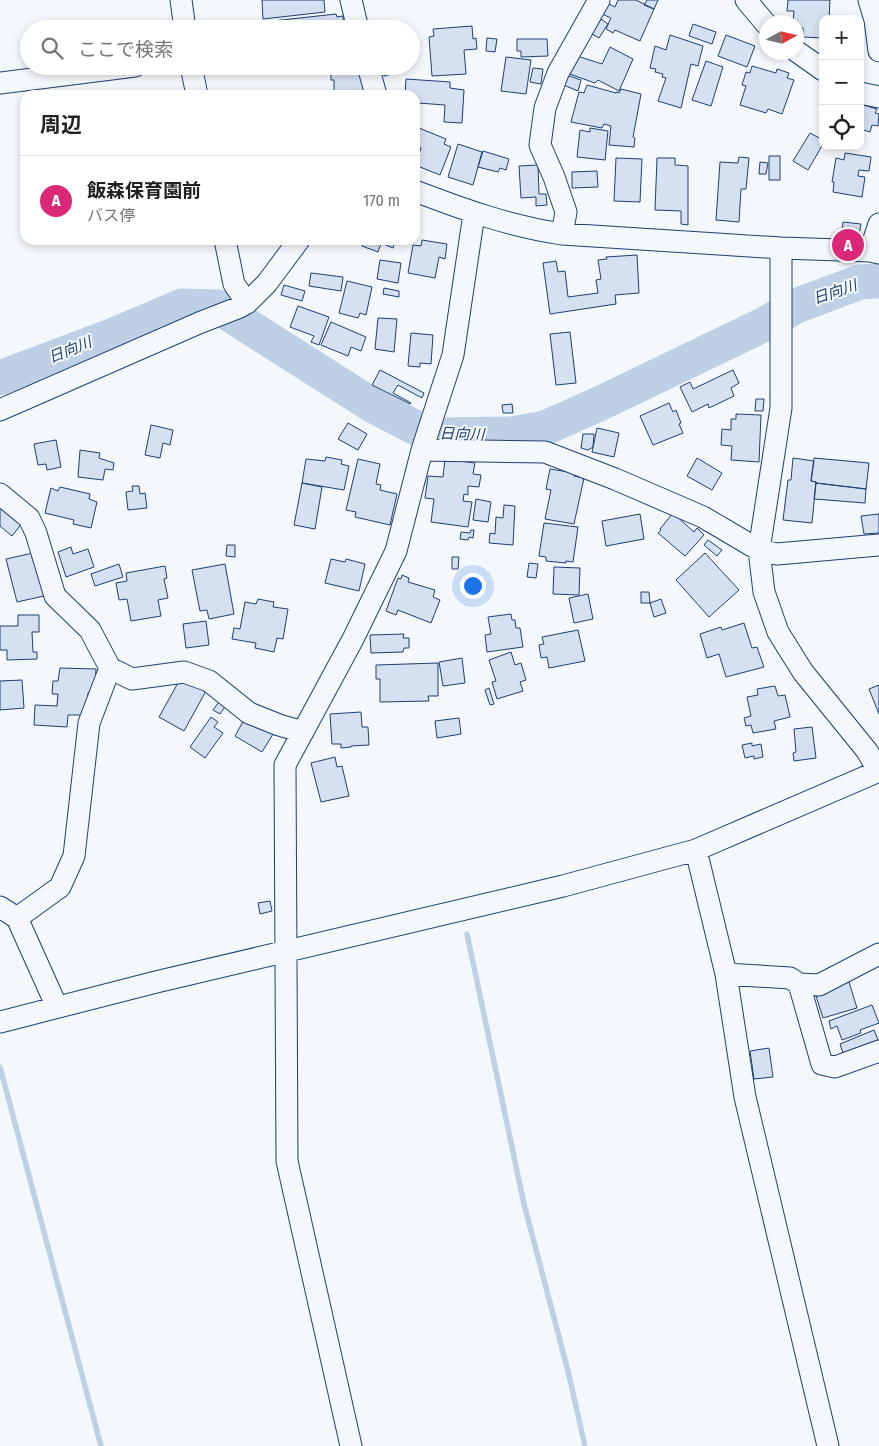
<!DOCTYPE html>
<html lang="ja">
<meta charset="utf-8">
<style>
:root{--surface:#fff;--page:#f6f6f6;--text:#202124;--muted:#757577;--line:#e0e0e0;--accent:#db2777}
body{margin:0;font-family:"Fira Sans Condensed","Noto Sans JP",sans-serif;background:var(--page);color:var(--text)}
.controls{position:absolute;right:15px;top:15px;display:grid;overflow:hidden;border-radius:10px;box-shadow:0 2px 8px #0003}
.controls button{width:45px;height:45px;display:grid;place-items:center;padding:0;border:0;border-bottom:1px solid var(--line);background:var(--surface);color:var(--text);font:25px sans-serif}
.compass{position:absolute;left:759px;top:15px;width:45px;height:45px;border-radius:50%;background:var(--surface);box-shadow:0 2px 8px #0003;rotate:82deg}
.you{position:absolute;left:472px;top:585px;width:18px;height:18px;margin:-12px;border:4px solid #fff;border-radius:50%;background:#1a73e8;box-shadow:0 0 0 8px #1a73e833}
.badge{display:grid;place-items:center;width:32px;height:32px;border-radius:50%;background:var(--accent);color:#fff;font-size:16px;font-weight:700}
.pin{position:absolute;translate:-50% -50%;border:2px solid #fff;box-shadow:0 1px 5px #0006}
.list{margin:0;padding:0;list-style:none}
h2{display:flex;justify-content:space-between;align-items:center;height:65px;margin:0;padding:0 20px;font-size:21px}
h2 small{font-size:16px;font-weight:400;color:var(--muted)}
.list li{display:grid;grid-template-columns:32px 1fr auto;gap:15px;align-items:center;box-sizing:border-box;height:90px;padding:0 20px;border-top:1px solid var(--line)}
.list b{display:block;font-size:19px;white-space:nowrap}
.list p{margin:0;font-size:16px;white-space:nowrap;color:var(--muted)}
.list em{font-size:16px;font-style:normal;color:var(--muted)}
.icon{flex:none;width:28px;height:28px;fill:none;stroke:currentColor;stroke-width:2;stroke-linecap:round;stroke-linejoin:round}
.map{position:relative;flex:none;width:879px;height:1446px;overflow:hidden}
.search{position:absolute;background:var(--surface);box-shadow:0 2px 8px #0003;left:20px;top:20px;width:400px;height:55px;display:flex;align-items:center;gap:12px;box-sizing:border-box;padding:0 18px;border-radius:28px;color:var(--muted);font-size:19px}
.panel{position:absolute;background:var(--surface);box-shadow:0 2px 8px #0003;left:20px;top:90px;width:400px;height:155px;border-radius:15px}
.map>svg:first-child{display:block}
</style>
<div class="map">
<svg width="879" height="1446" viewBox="0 0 879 1446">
<rect width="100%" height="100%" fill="#f4f7fb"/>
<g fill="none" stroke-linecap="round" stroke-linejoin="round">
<path stroke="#bed0e5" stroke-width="5.5" d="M467 934 524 1204 568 1371 585 1446
M0 1067 101 1446"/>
<path stroke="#bed0e5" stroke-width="35" d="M0 378 109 337 182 306 218 307 372 405 414 427 439 435 512 434 545 428 601 403 765 324 796 306 860 282 879 281"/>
</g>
<path fill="#d5e0f0" stroke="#1d3f73" d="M262 0H324L325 12 263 19Z
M618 0H636L654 9 640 41 615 30 613 33 606 29 611 18 602 14 607 3 615 7Z
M647 0H658L654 9 644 5Z
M788 0H830L829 19H823L822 38 803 37V28L796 27V22H793L794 11H787Z
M336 14 337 17 343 16 344 29H263V22Z
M601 19 608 24 599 38 592 34Z
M693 24 716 32 712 44 689 36Z
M472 26 473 39 476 38 477 49 464 50 466 74 432 76 429 37 434 36 433 29Z
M670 35 703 46 698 66 691 64 681 108 658 101 666 78 662 77 663 74 655 72 656 69 650 68 655 46 666 50Z
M726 35 755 46 747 67 718 56Z
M487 38 497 39 495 52 486 51Z
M517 39H547L548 56 521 57V51H517Z
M610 47 633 59 619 91 598 80 595 83 564 72 571 54 602 64Z
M506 57 531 60 526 94 501 91Z
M706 61 723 67 711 106 692 100Z
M331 66H364L368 95H334V80H331Z
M381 66H390L392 74 384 76Z
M752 66 776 73 777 69 789 73 787 78 794 80 782 114 768 109 766 113 740 105 746 86 742 85 746 72 750 73Z
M533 68 543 69 541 84 530 82Z
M564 74 581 80 578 91 561 84Z
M406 79 450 82V88L464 90 462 123 444 122 445 105 418 103V105H415V95H405Z
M587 85 616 93V92L619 93 621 89 641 94 633 137 635 138 634 147 609 145 611 126 604 124 602 128 571 122 579 92 584 93Z
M860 104 877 109 875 113 879 114 878 126 872 125 870 132 860 129Z
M419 128 446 139 444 144 451 147 440 175 415 165 421 148 415 146V139Z
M590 128 608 131 605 160 577 157 580 130 590 132Z
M810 133 823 140V144L808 170 793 161Z
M458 144 482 152 473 185 448 177Z
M483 151 509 159 506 170 500 168 498 172 478 167Z
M845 153 871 157 869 171 859 170 858 176 865 177 862 197 833 192 834 182H832L836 158 844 160Z
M769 156H780V180H769Z
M739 157 749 158 746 189H741L739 222 716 220 720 162 738 163Z
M616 158 642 159 640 202 614 201Z
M657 158H675V165L688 166V225L681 224V211L655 210Z
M760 162 768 163 766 174H759Z
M538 165 539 194H546L547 205 536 206V197L521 198 519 166Z
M597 171 598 187 572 188V172Z
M843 222 861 224 859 235 842 232Z
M359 240H396L393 248 381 243 378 252 362 246 363 242Z
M422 240 447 244 445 259 439 257 435 278 408 273 413 245 421 246Z
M637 255 639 293 615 295 616 304 550 314 543 263 556 261 558 272 565 271 568 297 598 293 596 280 601 279 598 260 607 259 606 257Z
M380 260 401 263 398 283 377 279Z
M311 273 343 277 341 291 309 286Z
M347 281 372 287 366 315 360 313 358 318 339 313Z
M284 285 305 291 302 301 281 295Z
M384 288 399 291V297L383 294Z
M298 306 329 317 319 345 311 342 314 336 290 327Z
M378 318 397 319 394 352 375 349Z
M331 322 366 337 361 351 351 347 348 356 321 345Z
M570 332 576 383 556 385 550 334Z
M411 333 433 335 431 364 420 363V367L408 366Z
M380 370 424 393 422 398 398 385 393 393 411 403 410 404 372 385Z
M733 370 739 383 731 388 734 396 709 408 708 404 692 412 680 387 690 382 693 389Z
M756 399H764L763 411H755Z
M669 403 673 412 676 410 681 423 679 424 683 433 653 445 640 416Z
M512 404 513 413H503L502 405Z
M736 414 761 415 759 462 731 460 732 446 721 445 722 429 731 430V419H736Z
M348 423 367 434 358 450 338 439Z
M151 425 173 430 170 445 163 443 160 458 145 455Z
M597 428 619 433 614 457 592 452Z
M583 434H594L593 447 588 450 581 448Z
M56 440 61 467 47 470 46 464 38 465 34 444Z
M80 450 100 453 99 458 114 463 113 470 105 469 103 480 78 477Z
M326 457 342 460 341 464 349 466 344 490 302 483 306 459 325 461Z
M697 458 722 473 712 490 687 476Z
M793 458 814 461 811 481 816 482 812 523 783 520 788 480H791Z
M814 458 869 463 866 489 816 483V482L811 481Z
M358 459 380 464 376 484 381 485 380 490 397 494 390 525 355 517 356 512 346 510Z
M445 459 475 463 473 474 481 475 479 487 468 486V495L464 494 463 501 472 502 468 527 431 522 434 499 425 498 428 476 443 477Z
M550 469 575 473 574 476 584 478 574 524 545 519 551 490 546 489Z
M302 483 322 487 315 529 294 525Z
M816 483 866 489 865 503 814 499Z
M132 486H139L140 494 145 493 147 508 128 510 126 492 133 491Z
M60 487 90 494 89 499 97 502 91 528 73 524 74 520 45 513 51 488 58 491Z
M476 499 491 502 488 522 473 520Z
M0 505 26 518 12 536 0 526Z
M504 505 515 506 513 545 489 543 490 533 495 534 496 517 503 518Z
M673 513 694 532 697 528 704 535 685 556 658 533 661 530 660 529Z
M640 514 644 539 606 546 602 521Z
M879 514V533L864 534 861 516Z
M544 523 578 527 573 562 566 561V563L546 561V557L539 556Z
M471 530H474L473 538 469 537 468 540 460 539 461 532 470 533Z
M708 540 722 550 717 556 704 545Z
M227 545H235V557L226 556Z
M71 547 73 554 88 549 94 567 66 577 58 552Z
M33 553 44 596 17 602 6 559Z
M705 553 739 590 709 617 676 580Z
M452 557H459L458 569H452Z
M331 559 345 562 346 559 365 564 359 591 325 583Z
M529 563 538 564 536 578 527 577Z
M119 564 123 577 95 586 91 574Z
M225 564 234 614 209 619 207 610 200 611 192 570Z
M165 566 167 578 164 579 168 598 158 600 161 616 131 621 127 599 119 600 116 583 127 581 126 573Z
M554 567 580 568 579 595 553 594Z
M402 575 409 578 408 582 435 590 433 597 440 600 431 623 398 610 396 615 386 611 398 578 401 579Z
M641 592H649L650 603H641Z
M588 594 593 619 574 623 569 598Z
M258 599 274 602 273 607 288 609 283 639 277 638 274 652 255 648 256 643 232 639 234 628 240 629 245 602 256 604Z
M661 599 666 613 654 617 650 603Z
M511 614 512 620H515L516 628H520L523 647 487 652 485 635 491 634 488 617Z
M18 615H39V632H32L33 652H37V659L7 660V650H0V626H18Z
M206 621 209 645 186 648 183 624Z
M744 623 752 648 757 647 764 667 726 677 719 654 707 658 700 634 721 627 722 630Z
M578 630 585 661 549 668 547 657 541 658 539 645 544 644 542 637Z
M404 634 403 638H409V648H404L403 652 371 653 370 635Z
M511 652 515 665 521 663 526 680 520 682 523 691 497 699 492 682 496 681 489 660Z
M462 658 465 683 443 686 439 662Z
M438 663V696H428L429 701 380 702V679H376V665Z
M60 668 96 669 95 687 88 693 87 715H68L67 727 34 725 35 705 57 706 58 694H52L53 681H58Z
M185 679 206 691 184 731 159 717 179 681Z
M22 680 24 708 0 710V681Z
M879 685V714L869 689Z
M775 686 778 696 785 695 790 717 774 721 776 729 753 733 751 725 746 726 744 718 751 716 747 697 758 695 757 689Z
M489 688 494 704 490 705 485 690Z
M221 699 227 704 220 714 213 710Z
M361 712 362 727H368L369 745 351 746V747L341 748V744H332L330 714Z
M211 717 218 722 214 727 223 733 205 758 190 747Z
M245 718 273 734 262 752 235 736Z
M459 718 461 734 437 738 435 721Z
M812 727 816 758 794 761 793 753 796 752 794 729Z
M752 743V746L761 744 763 757 754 759V756L745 758 742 745Z
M335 757 337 767 342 766 349 796 321 802 311 763Z
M270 901 272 911 260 914 258 903Z
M849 982 857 1008 823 1018 816 996 827 993 826 989Z
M872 1005 879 1023 860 1030 861 1033 842 1040 837 1026 831 1029 829 1021Z
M874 1030 878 1040 843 1053 840 1044Z
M769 1048 773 1077 754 1079 750 1051Z"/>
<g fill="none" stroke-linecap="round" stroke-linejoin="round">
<defs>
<path id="minor" d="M181 0 185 29
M351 0 358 29
M746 0 766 24
M869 0 875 20 879 51
M796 51 823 70
M191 66 197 95
M368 66 376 95
M0 83 135 66
M860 93 879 97
M415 191C465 210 509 226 562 234L781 248 870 251 879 253
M562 234 566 212 554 177 540 145 545 108 558 73 599 0
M225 240 234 284 247 303
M781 248V408L759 550 764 592 778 632 803 672 867 751 879 772
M870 251 879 224
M0 410 199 323 240 307 247 303 267 283 299 240
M422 450 545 452 615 479 703 517 759 550 777 554 879 545
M0 494 29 518 36 533 55 596 90 630 110 668 132 679 184 672 209 681 249 713 279 725 303 732
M696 850 726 974 745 1097 828 1446
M0 907 17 918 57 1007
M17 918 60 887 74 856 89 723 110 668
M726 974 790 978 799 984 819 985 879 954
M799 984 822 1064 835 1067 879 1051
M0 1022 156 982 563 886 696 850 879 771
M351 1446 287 1161 285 765 353 639 396 551 422 450 453 355 474 214"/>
</defs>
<use href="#minor" stroke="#1d3f73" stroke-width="23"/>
<use href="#minor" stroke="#f4f7fb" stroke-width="21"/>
</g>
<g text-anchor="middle" stroke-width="4" stroke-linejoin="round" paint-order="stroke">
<g font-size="15" font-style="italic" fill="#1d3f73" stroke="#f4f7fb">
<text transform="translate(835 292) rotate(-19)" y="5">日向川</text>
<text transform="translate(70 350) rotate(-22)" y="5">日向川</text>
<text transform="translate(462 434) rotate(2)" y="5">日向川</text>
</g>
</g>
</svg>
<div class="controls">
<button>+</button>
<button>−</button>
<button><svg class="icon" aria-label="locate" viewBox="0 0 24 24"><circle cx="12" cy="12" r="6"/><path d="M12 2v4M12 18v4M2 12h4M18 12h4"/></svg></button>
</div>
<svg class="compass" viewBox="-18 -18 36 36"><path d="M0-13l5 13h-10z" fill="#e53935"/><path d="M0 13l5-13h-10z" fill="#757577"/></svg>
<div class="you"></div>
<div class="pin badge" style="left:848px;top:245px">A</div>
<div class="search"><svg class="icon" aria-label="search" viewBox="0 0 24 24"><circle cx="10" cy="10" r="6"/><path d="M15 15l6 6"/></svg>ここで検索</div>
<section class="panel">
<h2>周辺<small></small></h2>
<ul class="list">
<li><span class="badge">A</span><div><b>飯森保育園前</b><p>バス停</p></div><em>170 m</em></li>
</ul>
</section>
</div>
